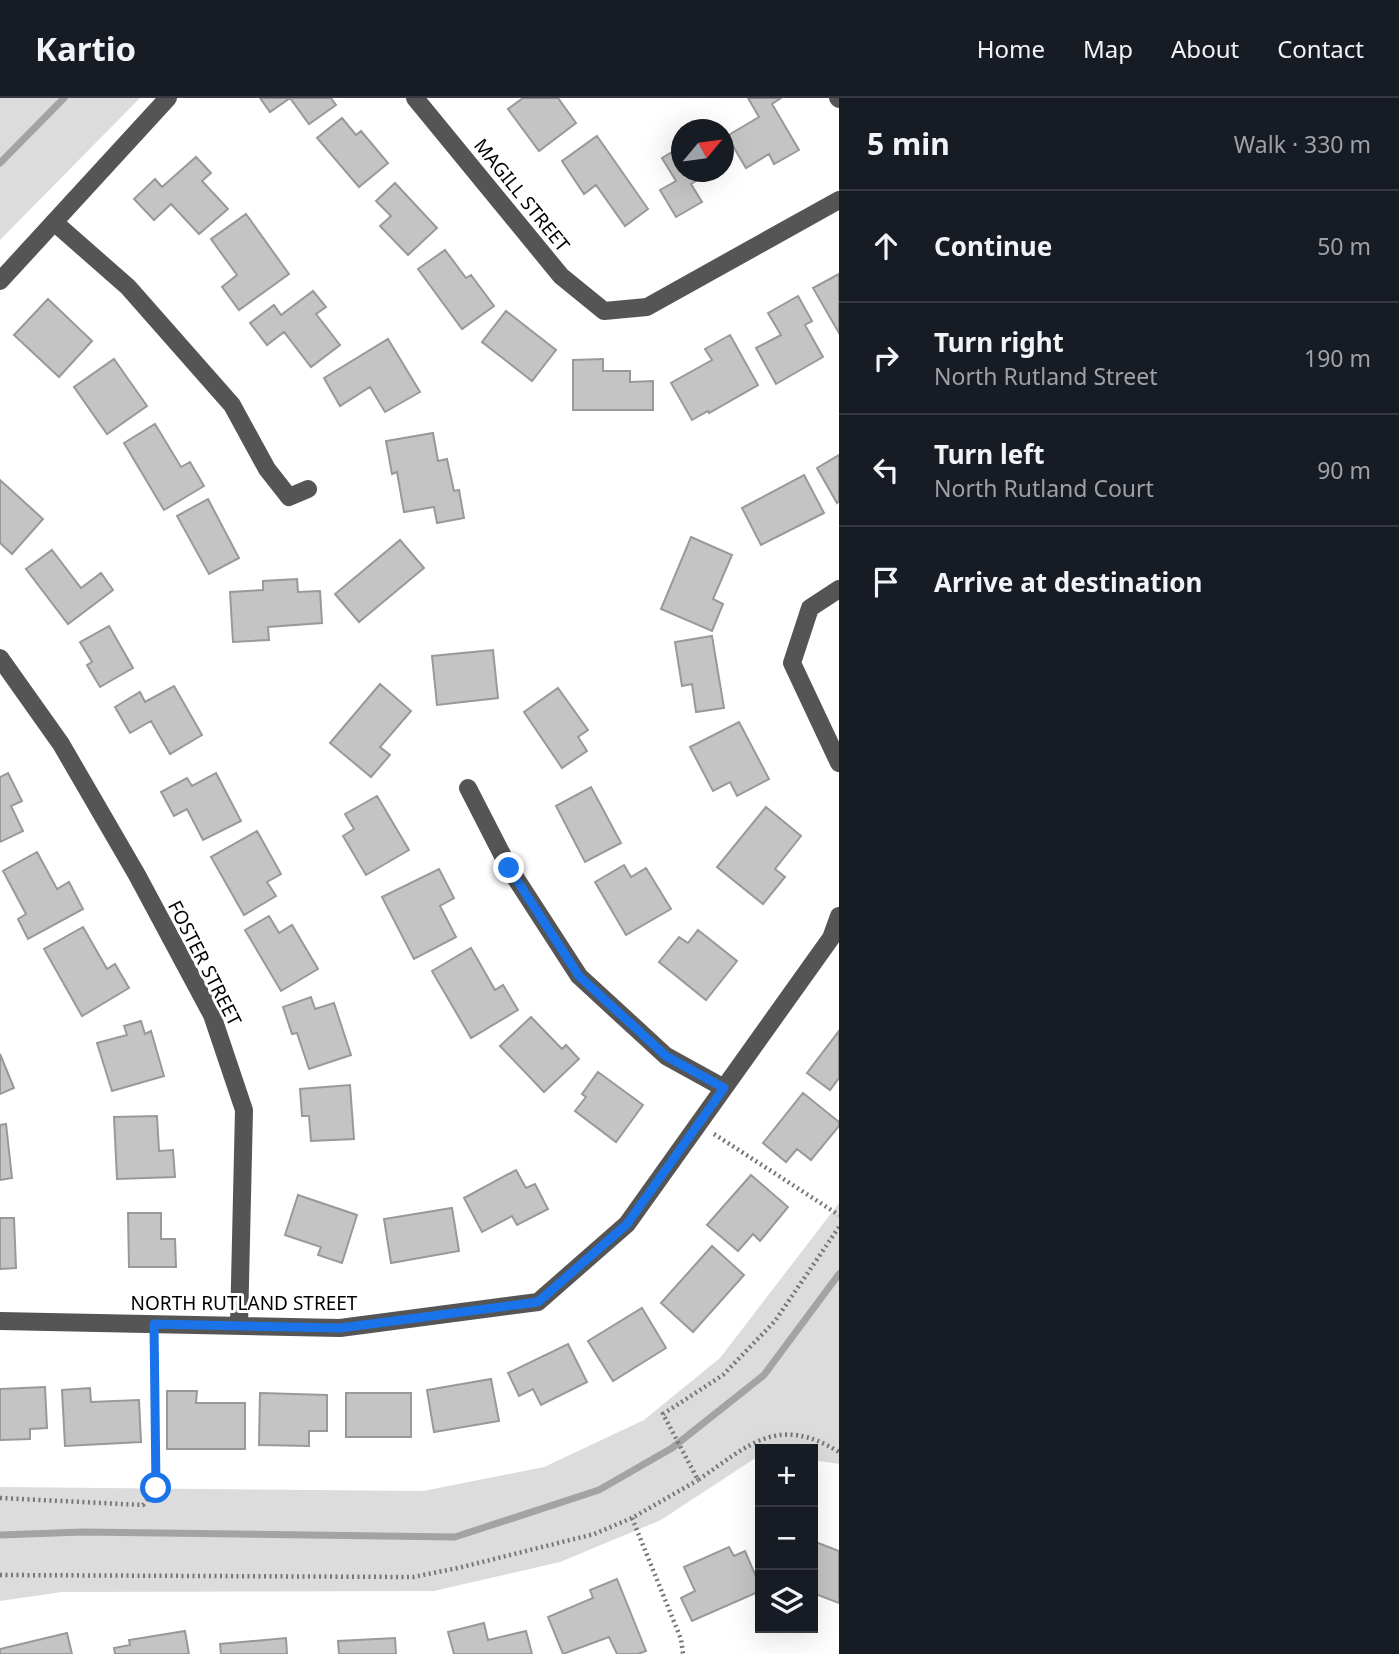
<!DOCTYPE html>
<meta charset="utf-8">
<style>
:root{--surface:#171b24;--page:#20242c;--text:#f1f3f6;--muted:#9ea1a6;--line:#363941}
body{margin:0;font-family:"Noto Sans",sans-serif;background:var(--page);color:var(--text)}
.controls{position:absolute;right:21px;bottom:21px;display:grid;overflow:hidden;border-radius:0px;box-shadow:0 7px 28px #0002}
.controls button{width:63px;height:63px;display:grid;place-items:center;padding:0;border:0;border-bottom:2px solid var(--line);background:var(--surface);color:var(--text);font:35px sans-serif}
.compass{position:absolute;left:671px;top:21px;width:63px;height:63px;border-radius:50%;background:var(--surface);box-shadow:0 7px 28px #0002;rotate:61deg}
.stop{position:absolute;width:21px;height:21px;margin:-16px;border:5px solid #1a73e8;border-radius:50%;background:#fff}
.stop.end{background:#1a73e8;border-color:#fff;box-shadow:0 2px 7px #0008}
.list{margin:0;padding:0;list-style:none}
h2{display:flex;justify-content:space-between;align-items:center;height:91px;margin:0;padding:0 28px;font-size:30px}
h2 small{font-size:23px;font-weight:400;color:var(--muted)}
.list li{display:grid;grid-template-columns:46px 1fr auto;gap:21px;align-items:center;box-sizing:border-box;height:112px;padding:0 28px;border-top:2px solid var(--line)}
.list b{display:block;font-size:26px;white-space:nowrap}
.list p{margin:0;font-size:23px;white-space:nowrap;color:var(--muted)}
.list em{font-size:23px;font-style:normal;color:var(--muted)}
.icon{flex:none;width:38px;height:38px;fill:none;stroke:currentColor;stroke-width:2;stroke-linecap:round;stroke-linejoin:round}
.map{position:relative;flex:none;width:839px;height:1556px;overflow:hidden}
header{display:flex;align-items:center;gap:42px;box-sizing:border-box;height:98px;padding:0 35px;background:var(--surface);border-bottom:2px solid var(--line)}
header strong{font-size:33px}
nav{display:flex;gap:38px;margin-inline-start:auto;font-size:24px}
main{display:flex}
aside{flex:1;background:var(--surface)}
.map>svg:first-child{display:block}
</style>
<header>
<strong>Kartio</strong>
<nav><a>Home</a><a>Map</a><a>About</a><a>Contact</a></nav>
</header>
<main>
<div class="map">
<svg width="839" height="1556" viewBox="0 0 839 1556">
<rect width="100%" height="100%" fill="#fff"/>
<path fill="#dcdcdc" d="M0 0H140L0 142Z
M839 1105V1366L813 1362V1351H760V1357L661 1422 560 1464 434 1493 62 1494 0 1503V1389L423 1393 544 1369 644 1322 720 1260Z"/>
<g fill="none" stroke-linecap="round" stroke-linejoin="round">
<path stroke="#a3a3a3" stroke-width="7" d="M0 65 64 0
M0 1437 83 1434 455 1439 599 1392 672 1350 764 1277 839 1176"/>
</g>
<path fill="#c4c4c4" stroke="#999" stroke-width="2" d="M260 0H290L270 14Z
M290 0H331L336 7 309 26Z
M523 0H558L576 25 539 53 508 11Z
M748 0H781L772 6 799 52 774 66 769 56 746 70 727 38 759 19Z
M342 20 356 37 361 33 388 65 359 89 317 40Z
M597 38 648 111 625 128 596 87 584 96 562 63Z
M682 48V74H711L691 86 702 104 676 119 660 92 676 83 662 60Z
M196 59 211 75 202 83 228 111 199 136 171 106 154 122 134 101 155 81 162 89Z
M395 85 437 130 408 157 380 128 391 118 376 103Z
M246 116 289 176 239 212 222 189 237 177 211 141Z
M445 152 466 180 471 177 494 208 462 231 418 171Z
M839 176V235L813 190Z
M313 193 326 209 316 216 340 247 311 269 284 234 267 247 250 225 274 207 281 217Z
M798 198 812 223 805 227 823 259 776 286 756 250 781 237 768 215Z
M48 201 92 243 59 279 14 237Z
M506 213 556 252 532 283 482 244Z
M730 237 758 287 709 315 708 313 692 322 671 285 712 262 705 251Z
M388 241 420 294 385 314 370 289 340 308 324 280Z
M114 261 147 308 107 336 74 289Z
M603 261V273H630V284L653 283V312H573V262Z
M155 326 181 369 190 364 204 388 164 412 124 345Z
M433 335 438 363 447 361 454 393 459 392 464 420 437 425 434 409 404 414 397 374 392 376 386 343Z
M839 357V403L837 405 817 370Z
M804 377 824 415 761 447 742 410Z
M0 382 43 421 12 456 0 445Z
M208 401 239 460 209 476 177 418Z
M691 439 732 457 713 501 723 506 712 533 661 511Z
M400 442 424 470 359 524 335 496Z
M52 452 81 490 101 475 113 492 68 526 26 471Z
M297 481 298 494 320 493 322 525 268 529 269 542 233 544 230 494 263 492V483Z
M109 528 133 570 100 589 87 567 92 564 80 544Z
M712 538 724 610 696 614 692 586 682 588 675 544Z
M493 552 498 600 437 607 432 558Z
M380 586 411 613 380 649 390 657 371 679 330 645Z
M174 588 202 637 170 656 151 623 130 635 115 609 140 594 145 604Z
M558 590 588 632 578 639 587 653 562 670 524 614Z
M739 624 769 681 737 698 730 684 713 693 690 649Z
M8 675 22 703 11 708 23 733 0 744V679Z
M216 675 241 723 203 742 187 711 174 718 161 694 187 680 192 688Z
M591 689 621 745 585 764 556 708Z
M377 698 409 752 366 777 343 738 354 731 345 716Z
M766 709 801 738 775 771 785 779 763 806 717 769Z
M257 733 281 776 267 784 276 798 244 817 211 759Z
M37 754 57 791 69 784 83 811 28 841 18 821 26 816 3 773Z
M624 767 631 779 646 770 671 811 626 837 595 784Z
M439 771 454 800 440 808 456 839 414 861 382 799Z
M269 818 279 835 292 827 318 871 281 893 245 832Z
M83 829 107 871 115 866 129 890 82 918 44 851Z
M698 832 737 863 706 902 659 864 679 839 688 845Z
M471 850 495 892 503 887 518 912 471 940 432 873Z
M311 899 315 911 334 905 351 957 309 971 297 935 292 936 283 909Z
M531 919 562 951 566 947 579 961 544 994 500 948Z
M141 923 145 936 151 933 164 978 112 993 97 945 127 937 124 928Z
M839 933V980L830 992 807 975Z
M0 956 14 990 0 996Z
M598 974 643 1007 616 1044 575 1013 586 999 582 996Z
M350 987 354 1041 311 1043 309 1018H302L300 991Z
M803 995 839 1024V1028L811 1062 797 1051 786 1064 763 1045Z
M157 1018 159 1053 173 1052 175 1079 117 1081 114 1019Z
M6 1026 12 1080 0 1082V1027Z
M516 1072 526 1090 535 1086 548 1111 517 1127 512 1118 482 1134 464 1100Z
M751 1077 788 1109 760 1143 753 1136 738 1153 707 1127Z
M298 1097 357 1117 342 1165 318 1157 321 1149 285 1137Z
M452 1110 459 1153 391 1165 384 1121Z
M128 1115H161V1141H175L176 1169H129Z
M0 1120H14L16 1170 0 1171Z
M712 1148 744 1177 693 1234 661 1205Z
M642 1210 666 1250 613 1283 588 1243Z
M568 1246 587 1284 541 1307 533 1291 519 1298 508 1275Z
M491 1281 499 1323 434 1334 427 1292Z
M45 1289 47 1330 30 1331V1341L0 1342V1291Z
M90 1290 91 1304 139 1302 141 1344 65 1348 62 1292Z
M167 1293H197L196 1305H245V1351H167Z
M260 1295 327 1297V1333H309V1348L259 1347Z
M346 1295H411V1339H346Z
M813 1443 839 1453V1505L813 1495Z
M729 1449 734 1458 745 1453 760 1488V1493L692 1523 681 1500 695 1493 684 1469Z
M617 1481 646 1553 638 1556H617L609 1539 563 1556 548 1519 593 1500 590 1492Z
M484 1525 488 1542 526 1533 532 1556H454L448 1534Z
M185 1533 189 1556H115L114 1550 130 1547 129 1542Z
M67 1535 72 1556H0V1551Z
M286 1540 287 1556H221L220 1546Z
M395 1540 396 1556H339L338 1543Z"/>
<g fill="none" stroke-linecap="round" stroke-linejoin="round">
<path stroke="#777" stroke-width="4.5" stroke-dasharray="2 3.5" stroke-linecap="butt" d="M714 1036 839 1117
M839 1129 775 1223 723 1277 663 1316 698 1382C749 1347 778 1316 839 1354
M0 1400 143 1407 156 1390 154 1244
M632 1420 681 1541 683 1556
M0 1477 413 1479 458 1470 594 1436 632 1420 698 1382"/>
<path stroke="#555" stroke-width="18" d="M415 0 561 178 604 213 647 209 839 102
M838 0 839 1
M54 124 128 189 232 307 267 371 289 399 308 391
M0 183 168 0
M839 491 810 510 792 565 839 665
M0 560 61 646 137 777 212 917 244 1012 239 1228
M468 690 509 770 579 878 666 958 724 990
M0 1223 340 1230 538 1204 627 1126 831 840 839 818"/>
</g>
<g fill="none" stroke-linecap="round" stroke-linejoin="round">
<path stroke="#1a73e8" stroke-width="9" d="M156 1390 154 1226 340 1230 538 1204 627 1126 724 990 666 958 579 878 509 770"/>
</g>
<g text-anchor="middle" stroke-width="6" stroke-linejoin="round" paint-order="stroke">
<g font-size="19" fill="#000" stroke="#fff">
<text transform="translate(522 97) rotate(51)" y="7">MAGILL STREET</text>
<text transform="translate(205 865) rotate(63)" y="7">FOSTER STREET</text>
<text x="244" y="1212">NORTH RUTLAND STREET</text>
</g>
</g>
</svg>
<div class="controls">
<button>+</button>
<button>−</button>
<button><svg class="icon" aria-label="layers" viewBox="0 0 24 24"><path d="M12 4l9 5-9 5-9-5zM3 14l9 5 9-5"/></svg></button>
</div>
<svg class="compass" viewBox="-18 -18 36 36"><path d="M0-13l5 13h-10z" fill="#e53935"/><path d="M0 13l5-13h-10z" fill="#9ea1a6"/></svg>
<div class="stop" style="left:156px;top:1390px"></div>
<div class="stop end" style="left:509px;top:770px"></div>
</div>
<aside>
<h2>5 min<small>Walk · 330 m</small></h2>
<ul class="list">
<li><svg class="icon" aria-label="ahead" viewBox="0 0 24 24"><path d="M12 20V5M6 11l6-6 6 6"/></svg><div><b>Continue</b></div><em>50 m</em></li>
<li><svg class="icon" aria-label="right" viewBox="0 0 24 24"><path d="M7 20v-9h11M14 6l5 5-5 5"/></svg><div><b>Turn right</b><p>North Rutland Street</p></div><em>190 m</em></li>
<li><svg class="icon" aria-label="left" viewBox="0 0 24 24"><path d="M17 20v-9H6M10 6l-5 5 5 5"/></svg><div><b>Turn left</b><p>North Rutland Court</p></div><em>90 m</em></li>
<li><svg class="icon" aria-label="arrive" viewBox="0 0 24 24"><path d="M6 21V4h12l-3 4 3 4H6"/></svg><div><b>Arrive at destination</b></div></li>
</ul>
</aside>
</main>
